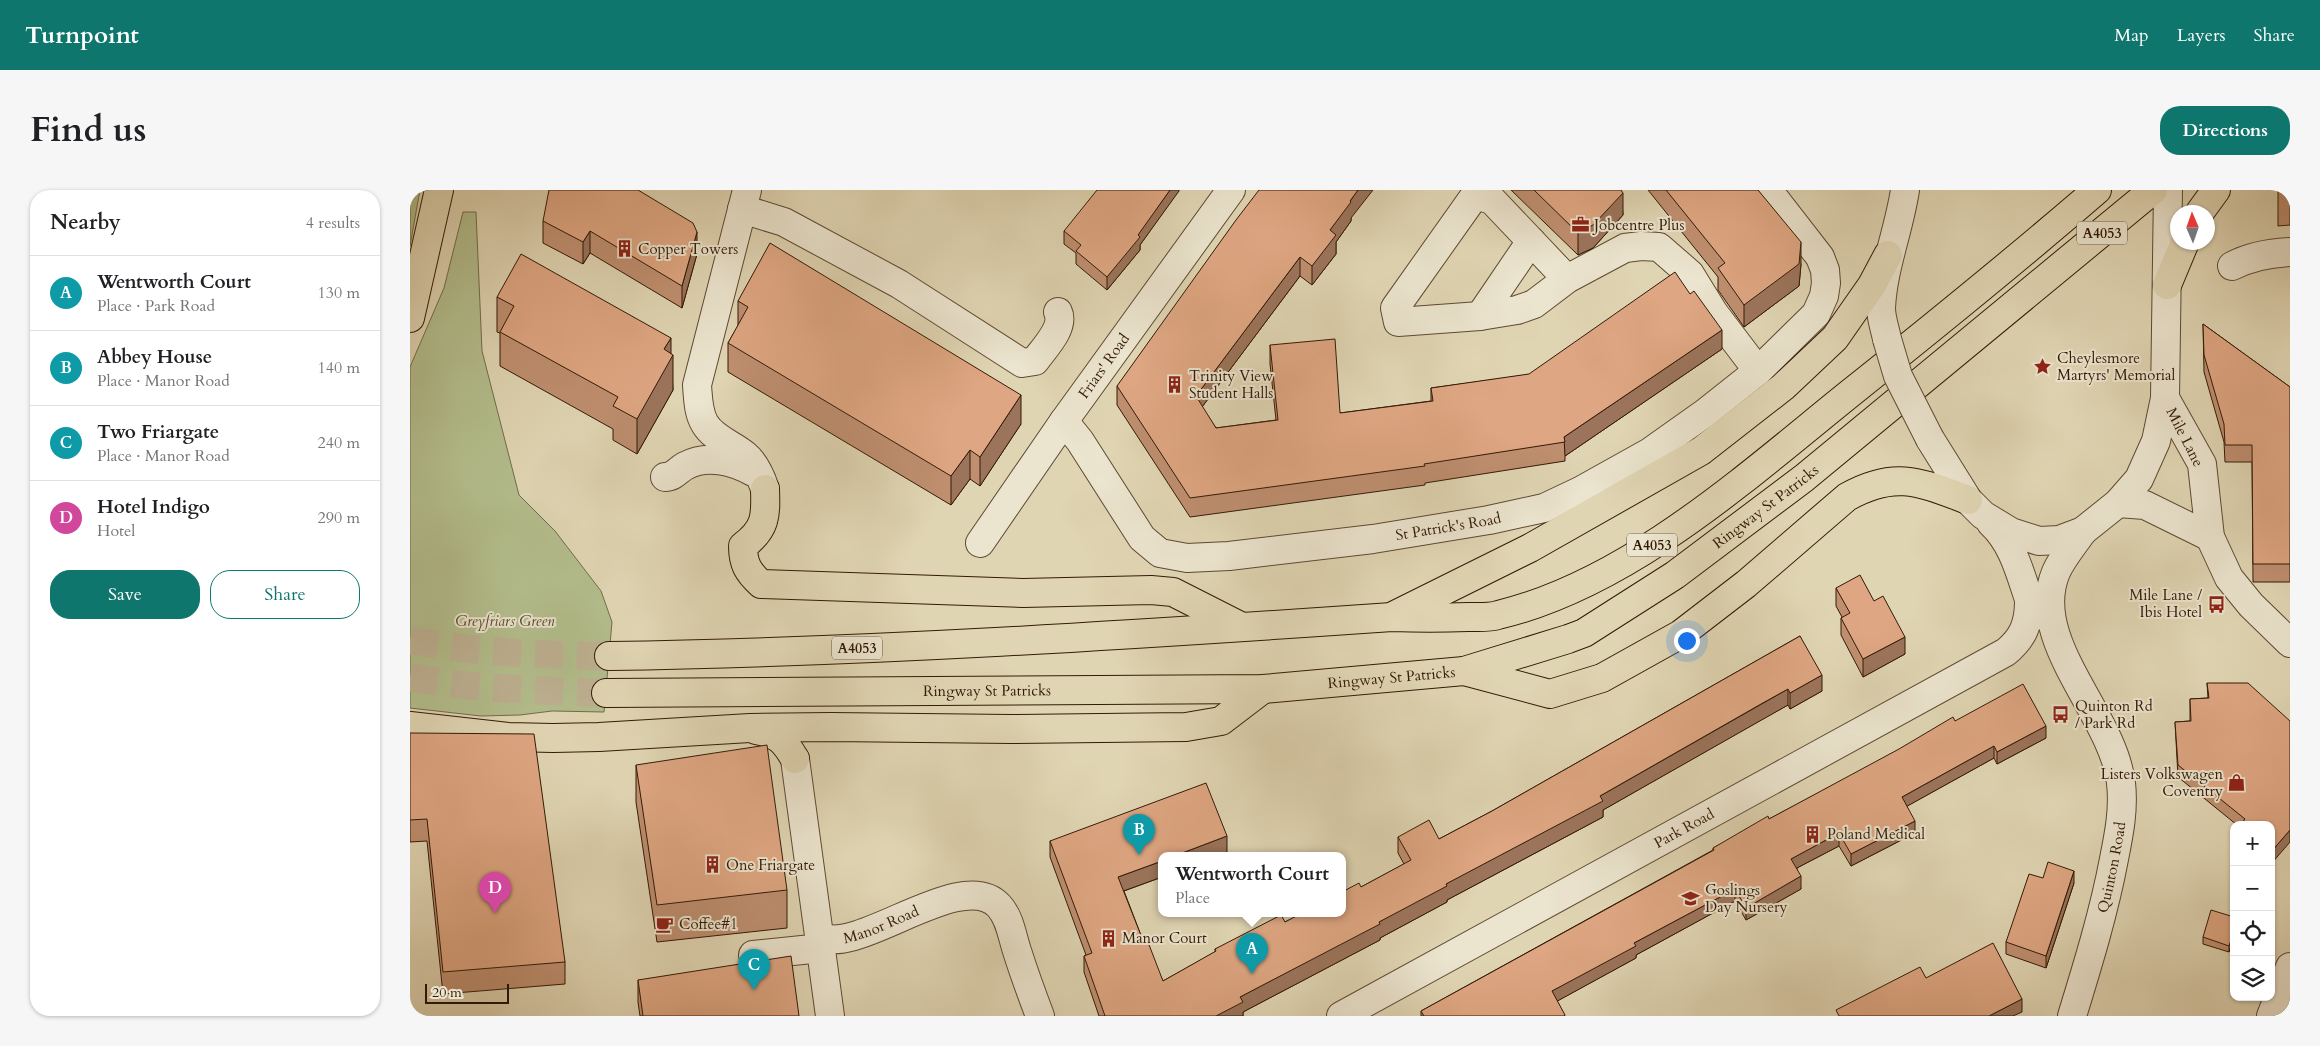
<!DOCTYPE html>
<meta charset="utf-8">
<style>
:root{--surface:#fff;--page:#f6f6f6;--text:#202124;--muted:#757577;--line:#e0e0e0;--accent:#0f766e}
body{margin:0;font-family:Cardo,serif;background:var(--page);color:var(--text)}
.controls{position:absolute;right:15px;bottom:15px;display:grid;overflow:hidden;border-radius:10px;box-shadow:0 1px 4px #0004}
.controls button{width:45px;height:45px;display:grid;place-items:center;padding:0;border:0;border-bottom:1px solid var(--line);background:var(--surface);color:var(--text);font:25px sans-serif}
.compass{position:absolute;left:1760px;top:15px;width:45px;height:45px;border-radius:50%;background:var(--surface);box-shadow:0 1px 4px #0004;rotate:358deg}
.scale{position:absolute;left:15px;bottom:12px;width:84px;box-sizing:border-box;padding-left:5px;border:2px solid #331a07;border-top:0;font-size:14px;line-height:18px;white-space:nowrap;color:#331a07;-webkit-text-stroke:4px #ebe4ce;paint-order:stroke}
.you{position:absolute;left:1276px;top:450px;width:18px;height:18px;margin:-12px;border:4px solid #fff;border-radius:50%;background:#1a73e8;box-shadow:0 0 0 8px #1a73e833}
.badge{display:grid;place-items:center;width:32px;height:32px;border-radius:50%;background:var(--accent);color:#fff;font-size:16px;font-weight:700}
.pin{position:absolute;translate:-50% -41px;filter:drop-shadow(0 1px 2px #0008)}
.pin::after{content:'';position:absolute;top:26px;width:18px;height:15px;background:inherit;clip-path:polygon(0 0,100% 0,50% 100%)}
.popup{position:absolute;left:748px;top:662px;width:188px;height:65px;box-sizing:border-box;display:grid;place-content:center;border-radius:10px;background:var(--surface);filter:drop-shadow(0 1px 4px #0005);font-size:16px;white-space:nowrap;color:var(--muted)}
.popup b{font-size:19px;color:var(--text)}
.popup::after{content:'';position:absolute;left:50%;top:100%;margin-left:-10px;border:10px solid transparent;border-top-color:var(--surface)}
.list{margin:0;padding:0;list-style:none}
h2{display:flex;justify-content:space-between;align-items:center;height:65px;margin:0;padding:0 20px;font-size:21px}
h2 small{font-size:16px;font-weight:400;color:var(--muted)}
.list li{display:grid;grid-template-columns:32px 1fr auto;gap:15px;align-items:center;box-sizing:border-box;height:75px;padding:0 20px;border-top:1px solid var(--line)}
.list b{display:block;font-size:19px;white-space:nowrap}
.list p{margin:0;font-size:16px;white-space:nowrap;color:var(--muted)}
.list em{font-size:16px;font-style:normal;color:var(--muted)}
.actions{display:flex;gap:10px;padding:15px 20px}
.actions a{flex:1;padding:11px 0;border:1px solid var(--accent);border-radius:20px;text-align:center;font-size:18px;color:var(--accent)}
.actions .main{background:var(--accent);color:#fff}
.icon{flex:none;width:28px;height:28px;fill:none;stroke:currentColor;stroke-width:2;stroke-linecap:round;stroke-linejoin:round}
.map{position:relative;flex:none;width:1880px;height:826px;overflow:hidden;border-radius:20px}
header{display:flex;align-items:center;gap:30px;box-sizing:border-box;height:70px;padding:0 25px;background:var(--accent);color:#fff}
header strong{font-size:24px}
nav{display:flex;gap:28px;margin-inline-start:auto;font-size:18px}
.intro{display:flex;align-items:center;justify-content:space-between;box-sizing:border-box;height:120px;padding:0 30px}
h1{margin:0;font-size:35px}
.button{padding:12px 22px;border-radius:20px;background:var(--accent);color:#fff;font-size:18px;font-weight:700}
main{display:flex;gap:30px;padding:0 30px}
aside{flex:1;background:var(--surface);border-radius:20px;box-shadow:0 1px 4px #0004}
.map>svg:first-child{display:block}
</style>
<header>
<strong>Turnpoint</strong>
<nav><a>Map</a><a>Layers</a><a>Share</a></nav>
</header>
<div class="intro"><h1>Find us</h1><a class="button">Directions</a></div>
<main>
<aside>
<h2>Nearby<small>4 results</small></h2>
<ul class="list">
<li><span class="badge" style="background:#0f9aa8">A</span><div><b>Wentworth Court</b><p>Place · Park Road</p></div><em>130 m</em></li>
<li><span class="badge" style="background:#0f9aa8">B</span><div><b>Abbey House</b><p>Place · Manor Road</p></div><em>140 m</em></li>
<li><span class="badge" style="background:#0f9aa8">C</span><div><b>Two Friargate</b><p>Place · Manor Road</p></div><em>240 m</em></li>
<li><span class="badge" style="background:#d1479c">D</span><div><b>Hotel Indigo</b><p>Hotel</p></div><em>290 m</em></li>
</ul>
<div class="actions"><a class="main">Save</a><a>Share</a></div>
</aside>
<div class="map">
<svg width="1880" height="826" viewBox="0 0 1880 826">
<rect width="100%" height="100%" fill="#e0d5b3"/>
<filter id="stains"><feTurbulence type="fractalNoise" baseFrequency=".004" numOctaves="4"/><feColorMatrix values="0 0 0 0 .2 0 0 0 0 .09 0 0 0 0 .02 0 0 0 .5 -.17"/></filter>
<radialGradient id="worn" r=".72"><stop offset=".6" stop-color="#630" stop-opacity="0"/><stop offset="1" stop-color="#630" stop-opacity=".3"/></radialGradient>
<path fill="#b3bd8c" stroke="#736c4a" d="M0 0H10L0 56Z
M53 22H66L72 161 109 305 145 341 191 401 202 432 194 522 142 521 110 525 71 526 0 518V177L34 98Z"/>
<g fill="none" stroke-linecap="round" stroke-linejoin="round">
<path stroke="#bdb091" stroke-width="28" stroke-dasharray="28 14" stroke-linecap="butt" d="M0 450C66 463 132 465 199 466
M0 487C66 500 129 500 196 503"/>
<defs>
<g id="minor">
<path d="M337 0 287 195C288 207 288 223 295 234 304 249 322 254 335 265 345 273 351 287 355 299"/>
<path d="M332 19 374 32 489 94 612 173 625 171C634 158 655 138 648 122"/>
<path d="M1822 76C1841 66 1859 63 1880 62"/>
<path d="M1157 89 1082 10 1072 7 1063 8 985 118 988 132 1070 126 1107 120 1124 114 1157 89 1215 58 1231 56 1249 57 1280 84 1304 123 1348 181"/>
<path d="M1070 126 1121 51"/>
<path d="M1477 149C1475 139 1471 128 1471 118 1473 77 1489 40 1495 0"/>
<path d="M1755 208 1792 274 1800 347 1819 388 1841 415 1880 453"/>
<path id="s1" d="M654 231 670 251 732 348 750 363 777 368 819 366 963 349 1079 330 1134 318 1170 301 1240 262 1295 223 1348 181 1406 124 1414 106 1416 93 1415 80 1410 67 1358 0"/>
<path d="M1520 249 1558 310 1573 325 1601 342 1629 351 1649 350 1673 341 1708 313 1729 289 1746 251 1755 208 1758 0"/>
<path d="M255 287C264 287 268 280 275 276 297 264 323 271 343 282"/>
<path d="M1708 313 1735 315 1800 347"/>
<path d="M1581 333C1607 357 1612 394 1625 426"/>
<path id="s2" d="M570 353 654 231 821 0"/>
<path d="M385 569 420 826"/>
<path id="s3" d="M410 746C446 768 552 675 589 716 600 728 602 746 607 761 614 783 622 805 630 826"/>
<path d="M343 765 402 759 408 753 410 746"/>
<path id="s4" d="M931 826 1596 462C1613 448 1619 434 1619 411"/>
<path id="s5" d="M1662 826C1678 774 1694 722 1704 669 1709 644 1714 619 1711 593 1703 524 1617 451 1646 382 1652 368 1664 354 1673 341"/>
<path d="M1861 826 1880 777"/>
</g>
<path id="major" d="M0 128 29 0"/>
<g id="highway">
<path d="M1790 22 1806 0"/>
<path d="M1757 95 1775 52"/>
<path d="M355 299C356 326 356 339 333 356 333 374 338 382 351 394L613 403 741 400 763 402 830 436"/>
<path d="M985 425 1120 358 1291 261 1373 197 1425 148 1462 95 1478 65"/>
<path d="M199 466C460 462 721 445 982 427 1007 428 1032 428 1058 427 1068 427 1078 428 1088 425 1218 394 1335 288 1438 205 1522 138 1606 70 1687 0"/>
<path d="M1054 481 1140 504 1192 488 1271 444 1336 394 1437 307C1485 280 1510 292 1558 310"/>
<path id="s6" d="M196 503 853 499 1054 481 1158 449 1174 443 1265 385 1394 288 1743 0"/>
<path d="M0 536 98 547 143 548 189 547 340 538 421 537 601 539 776 537 811 531 853 499"/>
<path d="M346 540C368 544 374 550 385 569"/>
</g>
</defs>
<use href="#minor" stroke="#5e4932" stroke-width="30"/>
<use href="#major" stroke="#331a07" stroke-width="30"/>
<use href="#highway" stroke="#331a07" stroke-width="30"/>
<use href="#minor" stroke="#ebe4ce" stroke-width="28"/>
<use href="#major" stroke="#e0d5b3" stroke-width="28"/>
<use href="#highway" stroke="#e0d5b3" stroke-width="28"/>
<defs>
<path id="minor-bridge" d="M1477 149 1488 186 1520 249"/>
</defs>
<use href="#minor-bridge" stroke="#5e4932" stroke-width="30" stroke-linecap="butt"/>
<use href="#minor-bridge" stroke="#ebe4ce" stroke-width="28"/>
</g>
<path fill="#bf8f70" stroke="#331a07" d="M769 0 730 55V60L697 100 666 74V63L654 54V41Z
M1101 0H1211L1213 25 1183 58 1168 65Z
M1238 0H1348L1391 74 1389 96 1334 137 1308 100V87Z
M1868 0H1880V35L1868 36Z
M941 28V31L926 52V64L902 95 890 86 792 217 806 238 866 230 860 174V155L930 223 1021 211V198L1312 159 1155 266V271L1015 293V295L780 327 707 215V196Z
M133 31 287 64 272 118 180 63 173 74 133 53Z
M87 107 261 164 263 200 227 264 203 250V239L90 176V143L87 142Z
M328 111 611 234 570 296 560 289 541 315 318 182V153L328 136Z
M1793 134 1880 197V392H1843L1842 272H1815L1814 252 1794 182Z
M1426 398 1464 411 1495 464 1453 487 1431 445V428L1432 427 1426 416Z
M1390 446 1412 501 1380 519 1378 515 1351 530 1193 620V627L1037 710V712L970 748V750L833 822V826H689L674 782V766L676 765 640 667V651L817 663 810 665H752V687L714 701 732 748 753 791 805 762V759L875 732 951 697 994 674 988 663V647L1029 649 1082 621Z
M1797 493 1861 635H1827L1768 587 1765 532 1780 531V509L1798 508Z
M1545 531 1636 548 1587 574 1584 568 1497 616 1505 643 1441 676 1429 656 1387 678 1391 699 1336 730 1325 711 1226 765V768L1147 811 1155 826H1011V821L1303 660V658L1359 629Z
M0 543 155 772V794L33 804 17 651 0 652Z
M226 575 377 700V738L247 752 226 612Z
M1633 688 1664 693 1636 778 1596 764V752Z
M1824 727V747L1819 762 1793 754V747Z
M228 790 389 826H230L228 812Z"/>
<path fill="#9b745b" stroke="#331a07" d="M760 0H769V1L730 55V60L697 100V87Z
M948 0H963L941 28V31L926 52V64L902 95V76L920 40Z
M1213 3V25L1183 58 1168 65V43Z
M180 41V63L173 74V52Z
M287 42V64L272 118V96Z
M1391 52V74L1389 96 1334 137V115Z
M890 67V86L786 225V206Z
M1312 140V159L1155 266 1154 247Z
M261 148V168L263 165V200L227 264V229L254 159Z
M611 205V234L570 296V267Z
M560 260V289L541 315V286Z
M1495 447V464L1453 487V469Z
M1412 485V501L1380 519V503Z
M1378 499V515L1193 620V627L1037 710V712L970 748V750L833 822V826H806L830 807 969 732Z
M1636 536V548L1587 574V562Z
M1584 556V568L1492 619V607Z
M1505 631V643L1441 676V664Z
M1880 640V652L1861 674V662Z
M1429 643V656L1381 681V669Z
M817 646V663L810 665H767Z
M752 671V687L708 703V687Z
M1664 681V693L1636 778V766Z
M1391 686V699L1336 730V718Z
M1325 699V711L1226 765V768L1142 814V801L1224 753Z
M1824 741V747L1819 762V756Z
M1612 809V822L1603 826H1579Z"/>
<path fill="#dea682" stroke="#331a07" d="M139 0H228L283 33 287 42 272 96 180 41 173 52 133 31Z
M687 0H760L728 45 730 47 697 87 666 61 671 55 654 41Z
M849 0H948L940 11 941 12 920 40 926 45 902 76 890 67 786 206 806 238 868 230 860 155 925 149 930 223 1023 211 1021 198 1119 184 1265 82 1280 104 1284 101 1312 140 1154 247 1155 252 1014 274 1015 276 780 308 707 196 826 30Z
M1124 0H1211L1213 3 1183 35 1168 43Z
M1256 0H1348L1391 52 1389 74 1334 115 1308 78 1315 73Z
M360 53 611 205 570 267 560 260 541 286 318 153 338 117 328 111Z
M111 64 261 148 254 159 263 165 227 229 203 216 208 207 90 142 104 116 87 107Z
M1793 134 1880 197V374H1843L1842 255H1815L1814 234 1794 165Z
M1450 385 1464 411 1473 406 1495 447 1453 469 1431 428 1440 423 1426 398Z
M1390 446 1412 485 1380 503 1378 499 1351 514 1190 606 1193 611 1036 694 1037 696 969 732 970 734 830 807 833 812 806 826H695L674 766 682 763 640 651 796 593 817 646 767 665H752V671L708 687 732 748 736 747 753 791 806 761 805 759 871 725 875 732 892 723H932V702L949 693 951 697 1001 670 988 647 1019 630 1029 649 1082 621Z
M1797 493H1838L1880 531V640L1861 662V635H1830L1835 629 1768 575 1765 532 1781 531 1780 509 1799 508Z
M1613 494 1636 536 1587 562 1584 556 1492 607 1505 631 1441 664 1429 643 1381 669 1391 686 1336 718 1325 699 1224 753 1226 756 1142 801 1155 825 1154 826H1014L1011 821 1304 660 1303 658 1358 626 1359 629 1489 559 1543 527 1545 531Z
M0 543 124 544 155 772 33 782 17 629 0 630Z
M357 555 377 700 247 715 226 575Z
M1638 672 1664 681 1636 766 1596 752 1619 684 1633 688Z
M1801 720 1824 727V741L1819 756 1793 747Z
M1583 753 1612 809 1579 826H1429L1426 820 1510 777 1516 788Z
M381 766 389 826H233L228 790Z"/>
<defs>
<symbol id="office-bare" viewBox="-9 -9 18 18"><path d="M-6-3h4V-5.5h4V-3h4V5H-6ZM-1-4.5V-3h2v-1.5ZM-6 0V1H6V0Z" fill="#8f2418" stroke="#ebe4ce" stroke-width="2.5" paint-order="stroke"/></symbol>
<symbol id="building-bare" viewBox="-9 -9 18 18"><path d="M-4-6H4V6H1V3H-1V6H-4ZM-2.5-4.3h1.7v1.8h-1.7ZM.8-4.3h1.7v1.8H.8ZM-2.5-1h1.7V.8h-1.7ZM.8-1h1.7V.8H.8Z" fill="#8f2418" stroke="#ebe4ce" stroke-width="2.5" paint-order="stroke"/></symbol>
<symbol id="sight-bare" viewBox="-9 -9 18 18"><path d="M0-6L1.8-2.2L6-1.7L2.9 1.2L3.7 5.4L0 3.3L-3.7 5.4L-2.9 1.2L-6-1.7L-1.8-2.2Z" fill="#8f2418" stroke="#ebe4ce" stroke-width="2.5" paint-order="stroke"/></symbol>
<symbol id="bus-bare" viewBox="-9 -9 18 18"><path d="M-5-6H5V4H4V6H2V4H-2V6H-4V4H-5ZM-3.5-4V0h7V-4ZM-3.5 1.2v1.5H-2V1.2ZM2 1.2v1.5H3.5V1.2Z" fill="#8f2418" stroke="#ebe4ce" stroke-width="2.5" paint-order="stroke"/></symbol>
<symbol id="shop-bare" viewBox="-9 -9 18 18"><path d="M-5-2.5h2.3a2.7 3.5 0 0 1 5.4 0H5L5.5 6h-11ZM-1.5-2.5h3a1.5 2.3 0 0 0-3 0Z" fill="#8f2418" stroke="#ebe4ce" stroke-width="2.5" paint-order="stroke"/></symbol>
<symbol id="school-bare" viewBox="-9 -9 18 18"><path d="M0-5L7-2L0 1L-7-2ZM-4 1L0 2.5L4 1V4Q0 6-4 4Z" fill="#8f2418" stroke="#ebe4ce" stroke-width="2.5" paint-order="stroke"/></symbol>
<symbol id="cafe-bare" viewBox="-9 -9 18 18"><path d="M-5.5-4.5H6V0H3Q3 3.5 0 3.5H-2.5Q-5.5 3.5-5.5 0ZM3-3.2v2h1.7v-2ZM-6 4.5H4V6H-6Z" fill="#8f2418" stroke="#ebe4ce" stroke-width="2.5" paint-order="stroke"/></symbol>
</defs>
<g fill-rule="evenodd">
<use href="#office-bare" x="1158" y="22" width="25" height="25"/>
<use href="#building-bare" x="202" y="46" width="25" height="25"/>
<use href="#sight-bare" x="1620" y="164" width="25" height="25"/>
<use href="#building-bare" x="752" y="182" width="25" height="25"/>
<use href="#bus-bare" x="1794" y="402" width="25" height="25"/>
<use href="#bus-bare" x="1638" y="512" width="25" height="25"/>
<use href="#shop-bare" x="1814" y="580" width="25" height="25"/>
<use href="#building-bare" x="1390" y="632" width="25" height="25"/>
<use href="#building-bare" x="290" y="662" width="25" height="25"/>
<use href="#school-bare" x="1268" y="696" width="25" height="25"/>
<use href="#cafe-bare" x="242" y="722" width="25" height="25"/>
<use href="#building-bare" x="686" y="736" width="25" height="25"/>
</g>
<g text-anchor="middle" stroke-width="4" stroke-linejoin="round" paint-order="stroke">
<g fill="#ebe4ce" stroke="#6a5743" stroke-width="1">
<rect x="1667" y="31.5" width="50" height="23" rx="4"/>
<rect x="1217" y="343.5" width="50" height="23" rx="4"/>
<rect x="422" y="446.5" width="50" height="23" rx="4"/>
</g>
<g font-size="14" font-weight="bold" fill="#331a07">
<text x="1692" y="48">A4053</text>
<text x="1242" y="360">A4053</text>
<text x="447" y="463">A4053</text>
</g>
<g font-size="15" fill="#331a07" stroke="#ebe4ce" text-anchor="start">
<text x="1184" y="40">Jobcentre Plus</text>
<text x="228" y="64">Copper Towers</text>
<text x="1647" y="173">Cheylesmore<tspan x="1647" dy="17">Martyrs' Memorial</tspan></text>
<text x="779" y="191">Trinity View<tspan x="779" dy="17">Student Halls</tspan></text>
<text x="1792" y="410" text-anchor="end">Mile Lane /<tspan x="1792" dy="17">Ibis Hotel</tspan></text>
<text x="1665" y="521">Quinton Rd<tspan x="1665" dy="17">/ Park Rd</tspan></text>
<text x="1813" y="589" text-anchor="end">Listers Volkswagen<tspan x="1813" dy="17">Coventry</tspan></text>
<text x="1417" y="649">Poland Medical</text>
<text x="316" y="680">One Friargate</text>
<text x="1295" y="705">Goslings<tspan x="1295" dy="17">Day Nursery</tspan></text>
<text x="269" y="739">Coffee#1</text>
<text x="712" y="753">Manor Court</text>
</g>
<g font-size="15" fill="#331a07" stroke="#ebe4ce">
<text dy="5" stroke="none"><textPath href="#s2" startOffset="216">Friars' Road</textPath></text>
<text transform="translate(1775 247) rotate(63)" y="5">Mile Lane</text>
<text dy="5" stroke="none"><textPath href="#s6" startOffset="1206">Ringway St Patricks</textPath></text>
<text dy="5" stroke="none"><textPath href="#s1" startOffset="455">St Patrick's Road</textPath></text>
<text dy="5" stroke="none"><textPath href="#s6" startOffset="786">Ringway St Patricks</textPath></text>
<text dy="5" stroke="none"><textPath href="#s6" startOffset="381">Ringway St Patricks</textPath></text>
<text dy="5" stroke="none"><textPath href="#s4" startOffset="391">Park Road</textPath></text>
<text dy="5" stroke="none"><textPath href="#s5" startOffset="154">Quinton Road</textPath></text>
<text dy="5" stroke="none"><textPath href="#s3" startOffset="64">Manor Road</textPath></text>
</g>
<g font-size="15" font-style="italic" fill="#594b2f" stroke="#ebe4ce">
<text x="95" y="436">Greyfriars Green</text>
</g>
</g>
<rect width="100%" height="100%" filter="url(#stains)"/>
<rect width="100%" height="100%" fill="url(#worn)"/>
</svg>
<div class="controls">
<button>+</button>
<button>−</button>
<button><svg class="icon" aria-label="locate" viewBox="0 0 24 24"><circle cx="12" cy="12" r="6"/><path d="M12 2v4M12 18v4M2 12h4M18 12h4"/></svg></button>
<button><svg class="icon" aria-label="layers" viewBox="0 0 24 24"><path d="M12 4l9 5-9 5-9-5zM3 14l9 5 9-5"/></svg></button>
</div>
<svg class="compass" viewBox="-18 -18 36 36"><path d="M0-13l5 13h-10z" fill="#e53935"/><path d="M0 13l5-13h-10z" fill="#757577"/></svg>
<div class="scale">20 m</div>
<div class="you"></div>
<div class="pin badge" style="left:842px;top:784px;background:#0f9aa8">A</div>
<div class="popup"><b>Wentworth Court</b>Place</div>
<div class="pin badge" style="left:729px;top:665px;background:#0f9aa8">B</div>
<div class="pin badge" style="left:344px;top:800px;background:#0f9aa8">C</div>
<div class="pin badge" style="left:85px;top:723px;background:#d1479c">D</div>
</div>
</main>
